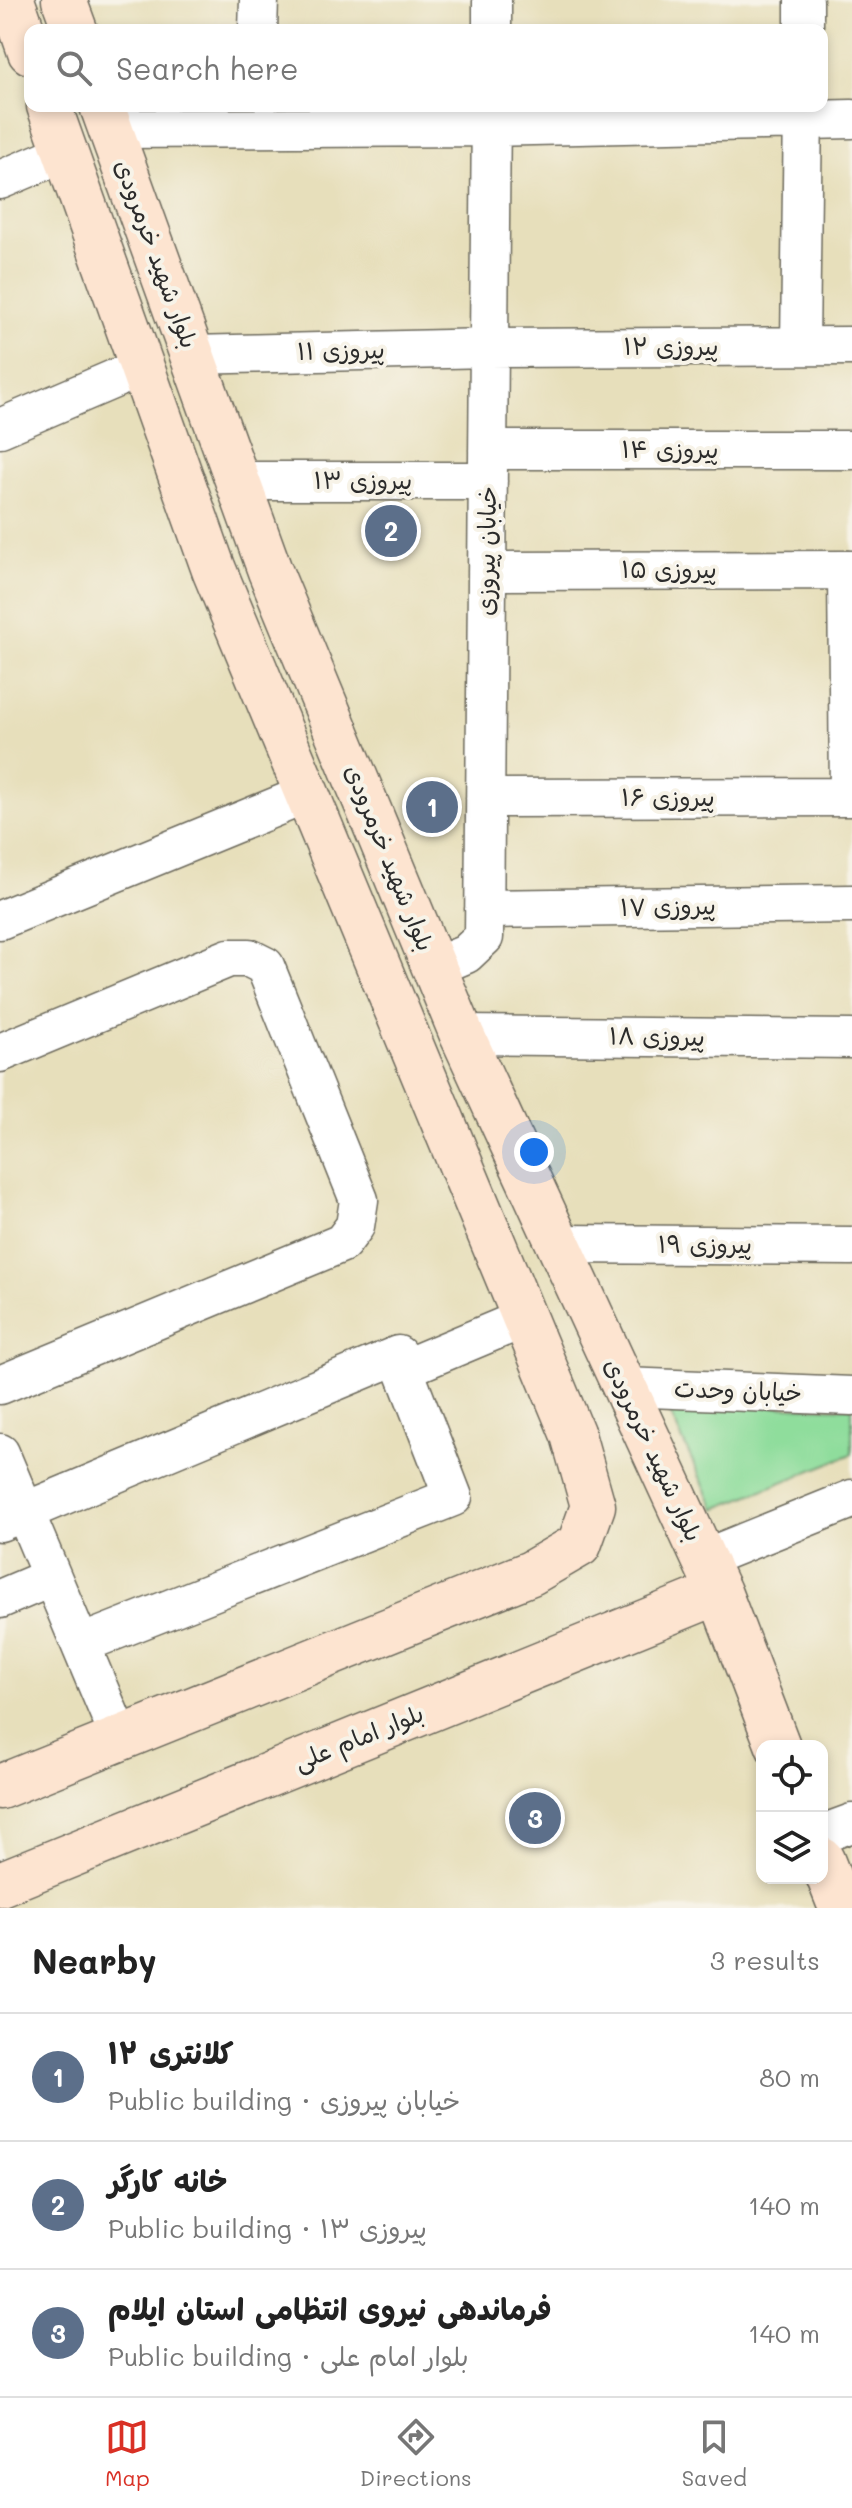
<!DOCTYPE html>
<meta charset="utf-8">
<style>
:root{--surface:#fff;--page:#f6f6f6;--text:#222;--muted:#767676;--line:#e0e0e0;--accent:#d93025}
body{margin:0;font-family:Mali,"Playpen Sans Arabic",sans-serif;background:var(--page);color:var(--text)}
.controls{position:absolute;right:24px;bottom:24px;display:grid;overflow:hidden;border-radius:16px;box-shadow:0 4px 12px #0003}
.controls button{width:72px;height:72px;display:grid;place-items:center;padding:0;border:0;border-bottom:2px solid var(--line);background:var(--surface);color:var(--text);font:40px sans-serif}
.you{position:absolute;left:534px;top:1152px;width:28px;height:28px;margin:-20px;border:6px solid #fff;border-radius:50%;background:#1a73e8;box-shadow:0 0 0 12px #1a73e833}
.badge{display:grid;place-items:center;width:52px;height:52px;border-radius:50%;background:var(--accent);color:#fff;font-size:26px;font-weight:700}
.pin{position:absolute;translate:-50% -50%;border:4px solid #fff;box-shadow:0 2px 8px #0006}
.list{margin:0;padding:0;list-style:none}
h2{display:flex;justify-content:space-between;align-items:center;height:104px;margin:0;padding:0 32px;font-size:34px}
h2 small{font-size:26px;font-weight:400;color:var(--muted)}
.list li{display:grid;grid-template-columns:52px 1fr auto;gap:24px;align-items:center;box-sizing:border-box;height:128px;padding:0 32px;border-top:2px solid var(--line)}
.list b{display:block;font-size:30px;white-space:nowrap}
.list p{margin:0;font-size:26px;white-space:nowrap;color:var(--muted)}
.list em{font-size:26px;font-style:normal;color:var(--muted)}
.icon{flex:none;width:44px;height:44px;fill:none;stroke:currentColor;stroke-width:2;stroke-linecap:round;stroke-linejoin:round}
.map{position:relative;flex:none;width:852px;height:1908px;overflow:hidden}
.search{position:absolute;background:var(--surface);box-shadow:0 4px 12px #0003;left:24px;right:24px;top:24px;height:88px;display:flex;align-items:center;gap:20px;box-sizing:border-box;padding:0 28px;border-radius:16px;color:var(--muted);font-size:30px}
.sheet{height:488px;background:var(--surface)}
nav{display:flex;justify-content:space-around;align-items:center;box-sizing:border-box;height:112px;border-top:2px solid var(--line);background:var(--surface);font-size:22px;color:var(--muted)}
nav a{display:grid;justify-items:center;gap:4px}
nav .on{color:var(--accent)}
.map>svg:first-child{display:block}
</style>
<div class="map">
<svg width="852" height="1908" viewBox="0 0 852 1908">
<rect width="100%" height="100%" fill="#f7f3e8"/>
<filter id="ink" filterUnits="userSpaceOnUse"><feTurbulence type="fractalNoise" baseFrequency=".0125" numOctaves="2"/><feDisplacementMap in="SourceGraphic" scale="16" xChannelSelector="R" yChannelSelector="G"/><feConvolveMatrix kernelMatrix="1 2 1 2 8 2 1 2 1" color-interpolation-filters="sRGB"/></filter>
<filter id="wash" filterUnits="userSpaceOnUse"><feTurbulence type="fractalNoise" baseFrequency=".006" numOctaves="4" result="noise"/><feDisplacementMap in="SourceGraphic" scale="32" xChannelSelector="R" yChannelSelector="G"/><feGaussianBlur stdDeviation="1.8" result="paint"/><feColorMatrix in="noise" values="0 0 0 0 0 0 0 0 0 0 0 0 0 0 0 0 0 1.4 0 .05"/><feComposite in="paint" operator="in"/></filter>
<g filter="url(#wash)">
<rect width="100%" height="100%" fill="#e7dfbb"/>
<path fill="#8fdd9c" stroke="#5d8464" stroke-width="2" d="M666 1405 852 1408V1454L715 1509Z"/>
</g>
<g filter="url(#ink)">
<g fill="none" stroke-linecap="round" stroke-linejoin="round">
<defs>
<path id="minor" d="M258 30 259 0
M492 30V0
M804 30V0
M110 129 491 127 852 119
M0 180 66 152
M800 346 803 106
M192 355 489 348 852 346
M0 428 142 367
M488 450H852
M238 481H488
M847 570 849 797
M487 571 852 570
M485 798 852 797
M484 909 852 904
M0 920 307 794
M435 967 466 954 484 937 491 106
M462 1035 852 1039
M0 1053 229 958H249L265 966 359 1200 355 1226 342 1243 0 1385
M559 1244 852 1246
M403 1369 525 1318
M624 1387 852 1396
M0 1453 120 1739
M0 1522 398 1355 453 1497 81 1644
M703 1559 852 1499
M0 1599 52 1577
M822 1834 852 1823"/>
<path id="secondary" d="M12 0 30 52
M64 0 75 30
M102 106 270 571 462 1035 719 1592 778 1746
M0 1787 531 1573 579 1545 593 1506 573 1435 214 570 49 106
M822 1860 841 1908
M0 1884 719 1592"/>
</defs>
<use href="#minor" stroke="#6d6a5d" stroke-width="41"/>
<use href="#secondary" stroke="#6d6a5d" stroke-width="47"/>
<use href="#minor" stroke="#fff" stroke-width="38"/>
<use href="#secondary" stroke="#fde4d0" stroke-width="44"/>
</g>
</g>
<g text-anchor="middle" stroke-width="8" stroke-linejoin="round" paint-order="stroke">
<g font-size="24" fill="#2b2b2b" stroke="#f7f3e8">
<text transform="translate(156 254) rotate(70)" y="8">بلوار شهید خرمرودی</text>
<text x="671" y="355">پیروزی ۱۲</text>
<text transform="translate(341 351) rotate(-1)" y="8">پیروزی ۱۱</text>
<text x="670" y="458">پیروزی ۱۴</text>
<text x="363" y="489">پیروزی ۱۳</text>
<text transform="translate(487 551) rotate(-89)" y="8">خیابان پیروزی</text>
<text x="669" y="578">پیروزی ۱۵</text>
<text x="668" y="806">پیروزی ۱۶</text>
<text transform="translate(389 858) rotate(68)" y="8">بلوار شهید خرمرودی</text>
<text transform="translate(668 907) rotate(-1)" y="8">پیروزی ۱۷</text>
<text transform="translate(657 1037) rotate(1)" y="8">پیروزی ۱۸</text>
<text x="705" y="1253">پیروزی ۱۹</text>
<text transform="translate(738 1391) rotate(2)" y="8">خیابان وحدت</text>
<text transform="translate(653 1450) rotate(65)" y="8">بلوار شهید خرمرودی</text>
<text transform="translate(359 1738) rotate(-22)" y="8">بلوار امام على</text>
</g>
</g>
</svg>
<div class="controls">
<button><svg class="icon" aria-label="locate" viewBox="0 0 24 24"><circle cx="12" cy="12" r="6"/><path d="M12 2v4M12 18v4M2 12h4M18 12h4"/></svg></button>
<button><svg class="icon" aria-label="layers" viewBox="0 0 24 24"><path d="M12 4l9 5-9 5-9-5zM3 14l9 5 9-5"/></svg></button>
</div>
<div class="you"></div>
<div class="pin badge" style="left:432px;top:807px;background:#5c6f8a">1</div>
<div class="pin badge" style="left:391px;top:531px;background:#5c6f8a">2</div>
<div class="pin badge" style="left:535px;top:1818px;background:#5c6f8a">3</div>
<div class="search"><svg class="icon" aria-label="search" viewBox="0 0 24 24"><circle cx="10" cy="10" r="6"/><path d="M15 15l6 6"/></svg>Search here</div>
</div>
<section class="sheet">
<h2>Nearby<small>3 results</small></h2>
<ul class="list">
<li><span class="badge" style="background:#5c6f8a">1</span><div><b>کلانتری ۱۲</b><p>Public building · خیابان پیروزی</p></div><em>80 m</em></li>
<li><span class="badge" style="background:#5c6f8a">2</span><div><b>خانه کارگر</b><p>Public building · پیروزی ۱۳</p></div><em>140 m</em></li>
<li><span class="badge" style="background:#5c6f8a">3</span><div><b>فرماندهی نیروی انتظامی استان ایلام</b><p>Public building · بلوار امام على</p></div><em>140 m</em></li>
</ul>
</section>
<nav>
<a class="on"><svg class="icon" aria-label="map" viewBox="0 0 24 24"><path d="M3 6l6-2 6 2 6-2v14l-6 2-6-2-6 2zM9 4v14M15 6v14"/></svg>Map</a>
<a><svg class="icon" aria-label="directions" viewBox="0 0 24 24"><path d="M12 3l9 9-9 9-9-9zM9 14v-3h6M13 9l2 2-2 2"/></svg>Directions</a>
<a><svg class="icon" aria-label="saved" viewBox="0 0 24 24"><path d="M7 4h10v16l-5-4-5 4z"/></svg>Saved</a>
</nav>
